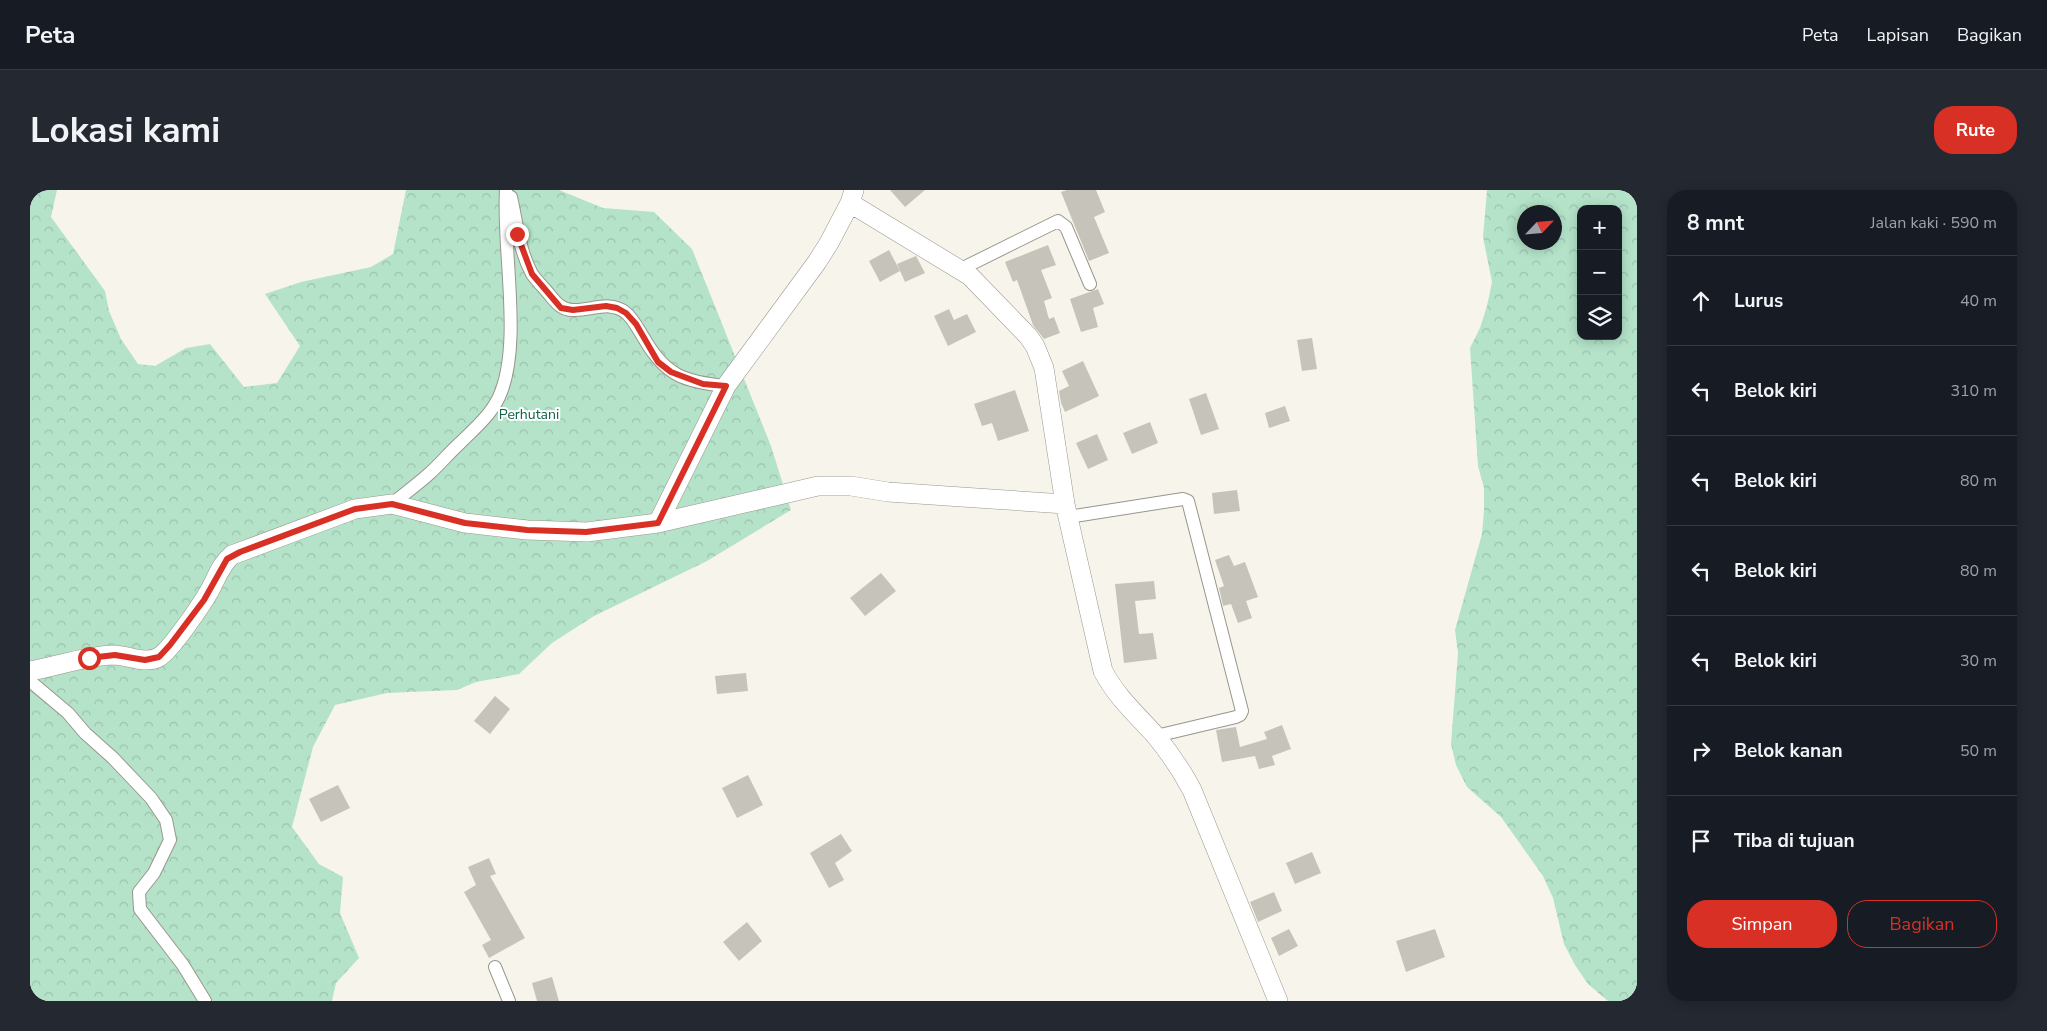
<!DOCTYPE html>
<html lang="id">
<meta charset="utf-8">
<style>
:root{--surface:#171b24;--page:#242831;--text:#f1f3f6;--muted:#9ea1a6;--line:#363941;--accent:#d93025}
body{margin:0;font-family:"Nunito Sans",sans-serif;background:var(--page);color:var(--text)}
.controls{position:absolute;right:15px;top:15px;display:grid;overflow:hidden;border-radius:10px;box-shadow:0 2px 12px #0003}
.controls button{width:45px;height:45px;display:grid;place-items:center;padding:0;border:0;border-bottom:1px solid var(--line);background:var(--surface);color:var(--text);font:25px sans-serif}
.compass{position:absolute;left:1487px;top:15px;width:45px;height:45px;border-radius:50%;background:var(--surface);box-shadow:0 2px 12px #0003;rotate:64deg}
.stop{position:absolute;width:15px;height:15px;margin:-11px;border:4px solid #d93025;border-radius:50%;background:#fff}
.stop.end{background:#d93025;border-color:#fff;box-shadow:0 1px 5px #0008}
.list{margin:0;padding:0;list-style:none}
h2{display:flex;justify-content:space-between;align-items:center;height:65px;margin:0;padding:0 20px;font-size:21px}
h2 small{font-size:16px;font-weight:400;color:var(--muted)}
.list li{display:grid;grid-template-columns:32px 1fr auto;gap:15px;align-items:center;box-sizing:border-box;height:90px;padding:0 20px;border-top:1px solid var(--line)}
.list b{display:block;font-size:19px;white-space:nowrap}
.list em{font-size:16px;font-style:normal;color:var(--muted)}
.actions{display:flex;gap:10px;padding:15px 20px}
.actions a{flex:1;padding:11px 0;border:1px solid var(--accent);border-radius:20px;text-align:center;font-size:18px;color:var(--accent)}
.actions .main{background:var(--accent);color:#fff}
.icon{flex:none;width:28px;height:28px;fill:none;stroke:currentColor;stroke-width:2;stroke-linecap:round;stroke-linejoin:round}
.map{position:relative;flex:none;width:1607px;height:811px;overflow:hidden;border-radius:20px}
header{display:flex;align-items:center;gap:30px;box-sizing:border-box;height:70px;padding:0 25px;background:var(--surface);border-bottom:1px solid var(--line)}
header strong{font-size:24px}
nav{display:flex;gap:28px;margin-inline-start:auto;font-size:18px}
.intro{display:flex;align-items:center;justify-content:space-between;box-sizing:border-box;height:120px;padding:0 30px}
h1{margin:0;font-size:35px}
.button{padding:12px 22px;border-radius:20px;background:var(--accent);color:#fff;font-size:18px;font-weight:700}
main{display:flex;gap:30px;padding:0 30px}
aside{flex:1;background:var(--surface);border-radius:20px;box-shadow:0 2px 12px #0003}
.map>svg:first-child{display:block}
</style>
<header>
<strong>Peta</strong>
<nav><a>Peta</a><a>Lapisan</a><a>Bagikan</a></nav>
</header>
<div class="intro"><h1>Lokasi kami</h1><a class="button">Rute</a></div>
<main>
<div class="map">
<svg width="1607" height="811" viewBox="0 0 1607 811">
<defs>
<pattern id="forest-crowns" width="20" height="18" patternUnits="userSpaceOnUse" patternTransform="scale(1.25)"><rect width="20" height="18" fill="#b4e3c9"/><path d="M2 6a3 3 0 1 1 6 0M12 15a3 3 0 1 1 6 0" fill="none" stroke="#9bc3ad"/></pattern>
</defs>
<rect width="100%" height="100%" fill="#f7f5eb"/>
<path fill="url(#forest-crowns)" fill-rule="evenodd" d="M0 0H27L21 27 75 101 79 121 91 149 108 174 125 176 156 158 180 154 214 197 247 193 270 156 235 104 271 92 341 77 363 64 376 0H529L573 18 624 22 662 59 741 256 761 320 677 371 564 426 522 453 489 484 446 492 427 500 357 503 305 515 283 557 262 637 289 674 313 687 310 723 329 768 306 793 302 811H0Z
M1457 0H1607V811H1578L1558 794 1545 775 1534 754 1523 708 1513 686 1471 627 1437 597 1426 575 1421 554 1428 463 1425 440 1452 344 1454 320V298L1448 276 1440 158 1450 138 1457 116 1462 92 1453 47ZM1551 19H1588V146H1551ZM1494 22H1524V52H1494Z"/>
<path fill="#c6c4ba" d="M860 0H895L875 17Z
M1037 0H1066L1075 22 1064 27 1079 63 1059 71 1031 2Z
M1018 55 1026 75 1011 80 1022 108 1014 111 1019 129 1024 127 1030 143 1014 149 1003 135 987 90 983 92 975 72Z
M859 60 870 81 850 92 839 71Z
M886 66 895 83 875 92 867 74Z
M1068 99 1074 114 1063 118 1068 137 1051 142 1040 109Z
M919 119 924 130 937 124 946 142 918 156 904 126Z
M1282 148 1287 179 1272 181 1267 150Z
M1053 171 1069 206 1035 222 1031 213 1029 201 1039 196 1032 181Z
M985 200 999 241 968 251 962 233 952 236 944 214Z
M1176 203 1189 239 1171 245 1159 209Z
M1255 216 1260 231 1239 238 1235 223Z
M1120 232 1128 253 1102 264 1093 243Z
M1067 244 1078 270 1058 279 1046 253Z
M1207 300 1210 321 1184 324 1182 303Z
M1199 365 1204 376 1215 372 1228 407 1216 411 1222 428 1208 433 1201 414 1193 416 1189 398 1194 396 1185 370Z
M851 383 866 401 835 426 820 408Z
M1124 391 1126 409 1105 411 1109 444 1123 443 1127 469 1094 473 1085 394Z
M716 483 718 501 687 504 685 486Z
M465 506 480 519 460 544 444 531Z
M1252 535 1261 559 1242 566 1245 575 1229 579 1225 566 1192 572 1186 540 1206 537 1210 557 1237 549 1234 542Z
M718 585 733 615 707 628 692 598Z
M308 595 320 618 291 632 279 609Z
M811 644 822 661 805 673 814 690 799 698 780 663Z
M1282 662 1291 683 1265 694 1256 673Z
M459 668 466 684 460 686 495 748 459 768 452 755 461 750 434 702 446 695 438 677Z
M1244 702 1252 721 1228 732 1220 712Z
M717 732 732 751 709 771 693 752Z
M1259 739 1268 756 1249 766 1241 748Z
M1405 739 1415 767 1376 782 1366 751Z
M522 787 529 811H507L502 793Z"/>
<g fill="none" stroke-linecap="round" stroke-linejoin="round">
<defs>
<path id="street" d="M481 7C487 33 489 60 502 84 507 91 514 98 519 104 526 113 532 120 543 120 561 121 579 110 595 122 604 129 609 141 615 150 636 186 655 192 696 196
M931 79 1028 31 1036 37 1060 94
M362 314C375 303 388 294 400 283 411 273 419 263 430 253 444 239 460 226 469 207 493 155 472 59 476 0
M1038 327 1153 309 1158 311 1212 521 1210 525 1206 527 1126 546
M0 491 38 523 55 543 83 568 121 608 136 630 140 650 124 683 109 702 110 719 153 775 175 811
M465 777 479 811"/>
<path id="secondary" d="M824 0 820 13 940 86 998 146 1005 156 1014 178 1035 314 1073 481C1086 506 1106 524 1125 545 1139 562 1152 581 1162 600L1248 811
M628 333 696 196 787 72 799 53 820 13
M0 481C28 476 55 466 83 465 98 465 115 475 129 467 141 460 172 414 180 400 187 387 191 374 202 365L325 319 362 314 435 333 497 340 557 342 628 333 788 296H821L858 302 1035 314"/>
</defs>
<use href="#street" stroke="#98968c" stroke-width="14"/>
<use href="#secondary" stroke="#98968c" stroke-width="20"/>
<use href="#street" stroke="#fff" stroke-width="12"/>
<use href="#secondary" stroke="#fff" stroke-width="19"/>
</g>
<g fill="none" stroke-linecap="round" stroke-linejoin="round">
<path stroke="#d93025" stroke-width="6" d="M59 468 85 465 115 470 129 467 140 455 174 410 197 369 210 362 325 319 362 314 435 333 497 340 556 342 628 333 696 196 673 194 641 182 628 172 606 134 596 123 587 118 576 116 543 120 531 118 502 84 487 44"/>
</g>
<g text-anchor="middle" stroke-width="4" stroke-linejoin="round" paint-order="stroke">
<g font-size="14" fill="#0c6543" stroke="#fff">
<text x="499" y="229">Perhutani</text>
</g>
</g>
</svg>
<div class="controls">
<button>+</button>
<button>−</button>
<button><svg class="icon" aria-label="layers" viewBox="0 0 24 24"><path d="M12 4l9 5-9 5-9-5zM3 14l9 5 9-5"/></svg></button>
</div>
<svg class="compass" viewBox="-18 -18 36 36"><path d="M0-13l5 13h-10z" fill="#e53935"/><path d="M0 13l5-13h-10z" fill="#9ea1a6"/></svg>
<div class="stop" style="left:59px;top:468px"></div>
<div class="stop end" style="left:487px;top:44px"></div>
</div>
<aside>
<h2>8 mnt<small>Jalan kaki · 590 m</small></h2>
<ul class="list">
<li><svg class="icon" aria-label="ahead" viewBox="0 0 24 24"><path d="M12 20V5M6 11l6-6 6 6"/></svg><div><b>Lurus</b></div><em>40 m</em></li>
<li><svg class="icon" aria-label="left" viewBox="0 0 24 24"><path d="M17 20v-9H6M10 6l-5 5 5 5"/></svg><div><b>Belok kiri</b></div><em>310 m</em></li>
<li><svg class="icon" aria-label="left" viewBox="0 0 24 24"><path d="M17 20v-9H6M10 6l-5 5 5 5"/></svg><div><b>Belok kiri</b></div><em>80 m</em></li>
<li><svg class="icon" aria-label="left" viewBox="0 0 24 24"><path d="M17 20v-9H6M10 6l-5 5 5 5"/></svg><div><b>Belok kiri</b></div><em>80 m</em></li>
<li><svg class="icon" aria-label="left" viewBox="0 0 24 24"><path d="M17 20v-9H6M10 6l-5 5 5 5"/></svg><div><b>Belok kiri</b></div><em>30 m</em></li>
<li><svg class="icon" aria-label="right" viewBox="0 0 24 24"><path d="M7 20v-9h11M14 6l5 5-5 5"/></svg><div><b>Belok kanan</b></div><em>50 m</em></li>
<li><svg class="icon" aria-label="arrive" viewBox="0 0 24 24"><path d="M6 21V4h12l-3 4 3 4H6"/></svg><div><b>Tiba di tujuan</b></div></li>
</ul>
<div class="actions"><a class="main">Simpan</a><a>Bagikan</a></div>
</aside>
</main>
